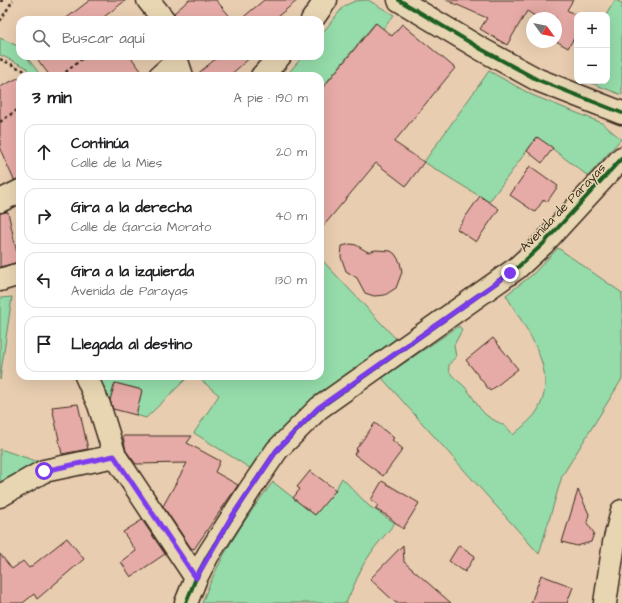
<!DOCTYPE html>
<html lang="es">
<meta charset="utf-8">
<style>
:root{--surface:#fff;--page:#f2f2f2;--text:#202124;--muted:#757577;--line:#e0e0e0}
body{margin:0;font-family:"Architects Daughter",sans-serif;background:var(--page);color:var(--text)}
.controls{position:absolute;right:12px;top:12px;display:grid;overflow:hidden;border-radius:8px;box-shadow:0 4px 16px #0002}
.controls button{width:36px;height:36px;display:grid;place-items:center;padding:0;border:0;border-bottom:1px solid var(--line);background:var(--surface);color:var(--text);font:20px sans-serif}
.compass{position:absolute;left:526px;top:12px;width:36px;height:36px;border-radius:50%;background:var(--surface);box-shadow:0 4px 16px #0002;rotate:123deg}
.stop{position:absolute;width:12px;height:12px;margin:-9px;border:3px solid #7c3aed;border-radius:50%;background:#fff}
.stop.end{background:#7c3aed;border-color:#fff;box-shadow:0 1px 4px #0008}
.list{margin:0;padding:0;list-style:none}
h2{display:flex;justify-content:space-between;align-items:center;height:52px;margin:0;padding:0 16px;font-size:17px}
h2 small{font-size:13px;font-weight:400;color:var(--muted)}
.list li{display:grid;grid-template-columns:26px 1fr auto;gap:12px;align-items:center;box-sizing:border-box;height:56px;margin:0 8px 8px;padding:0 8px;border:1px solid var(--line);border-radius:12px}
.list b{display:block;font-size:15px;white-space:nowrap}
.list p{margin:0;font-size:13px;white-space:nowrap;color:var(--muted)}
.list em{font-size:13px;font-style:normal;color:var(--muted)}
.icon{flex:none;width:22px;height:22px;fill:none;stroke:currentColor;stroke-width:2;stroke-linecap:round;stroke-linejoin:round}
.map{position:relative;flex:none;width:622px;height:603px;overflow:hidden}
.search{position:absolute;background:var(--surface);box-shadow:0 4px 16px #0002;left:16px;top:16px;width:308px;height:44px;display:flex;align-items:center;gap:10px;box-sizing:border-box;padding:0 14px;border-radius:12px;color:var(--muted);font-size:15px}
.panel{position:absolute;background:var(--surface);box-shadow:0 4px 16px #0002;left:16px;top:72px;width:308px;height:308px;border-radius:12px}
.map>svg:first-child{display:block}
</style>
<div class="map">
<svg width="622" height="603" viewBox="0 0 622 603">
<rect width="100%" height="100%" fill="#e8cdb0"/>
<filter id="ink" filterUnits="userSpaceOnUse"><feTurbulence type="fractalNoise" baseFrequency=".025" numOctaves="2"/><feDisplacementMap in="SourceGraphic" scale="8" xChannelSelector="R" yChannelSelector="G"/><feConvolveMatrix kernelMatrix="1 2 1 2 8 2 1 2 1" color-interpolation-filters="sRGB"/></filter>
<g filter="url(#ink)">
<path fill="#95dcaa" stroke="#688364" d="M368 0 394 15 383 29 375 23 320 90V76H286L303 56H320V36L344 6 355 1Z
M615 0 622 3V95L586 81H607L606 15Z
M0 38 20 47V56H26L41 76H31L26 67 0 55Z
M489 71 532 95 602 123 621 139 588 176 537 137 489 202 424 162Z
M558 248 622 293V379L562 476 539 554 382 378 459 326 462 330 454 345 456 357C439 370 456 378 465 387 473 396 477 407 486 415 492 420 499 422 505 426 508 428 511 432 513 435 522 427 534 418 539 408 559 369 524 327 506 295L532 275Z
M320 258 396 339 316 400 253 470 194 433 219 395 196 376H320Z
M12 297 1 372 0 380V298Z
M95 376H189L146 418 136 415 142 390 115 383 109 408Z
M0 449 42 463 0 483Z
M342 478 369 506 395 523 375 547 363 565 346 603H202C218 559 244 519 273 482L315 515 337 487Z"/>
<path fill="#e6aba6" stroke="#3b2a1e" d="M90 0H126L100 20H64Z
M189 0H216L233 20H176L174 13Z
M264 0H298L273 20H240Z
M446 0H573L567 10 577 16V33L568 48 556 41V18H538L527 11 507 45 480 29 487 18Z
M376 23 392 36 402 24 455 68 394 142 424 162 406 186 376 163 320 230V91Z
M35 56H130L145 76H50Z
M219 56H252L229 76H195Z
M20 77V179L14 180 0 149V87Z
M537 137 553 148 542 163 527 151Z
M530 166 558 186 547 202 544 199 535 212 510 195Z
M480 196 499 209 476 242 457 229Z
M6 212H8L19 262 0 267V213Z
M351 244 356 245 368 252 376 250 391 251 395 254 400 262 402 272 396 288 385 295 374 296 365 293 357 278 346 271 341 257 342 246Z
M493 338 518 369 490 391 466 360Z
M115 383 142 390 136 415 113 409 110 400Z
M78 404 88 449 62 454 52 407Z
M375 423 394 438 392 440 403 449 383 476 354 454 357 450 356 449Z
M123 436H192L187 443 220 461 215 472 238 485 194 549 191 548 163 506 187 463 136 464 126 451Z
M310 471 336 490 315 515 293 498 300 489 297 487Z
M382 481 419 503 403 529 388 516 375 509 378 505 371 500Z
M578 490 589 514 587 523 594 533 591 542 577 546 562 542Z
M142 520 165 554 131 577 121 562 136 551 123 532Z
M67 538 84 559 37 599 34 594 23 603H0V554L12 569 23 561 29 568Z
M403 545 404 562 451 603H396L370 579Z
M459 545 475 556 465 572 449 561Z
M541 575 573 587 567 603H531Z"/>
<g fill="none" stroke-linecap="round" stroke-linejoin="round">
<defs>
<path id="minor" d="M148 0 164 20
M399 0 481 49 538 80 622 113
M312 20 326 0
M160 76 177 61 182 76
M262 76 280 56
M0 201 20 191
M0 280 20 274
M86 376 99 405 115 456 196 578
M0 496 44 471 115 456
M186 603 196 578 208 555 249 491 277 450 319 408 517 268 543 244 622 158
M605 603 614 543 622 511"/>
</defs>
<use href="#minor" stroke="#3b2a1e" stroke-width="25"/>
<path stroke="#3b2a1e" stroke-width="2.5" stroke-dasharray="3 3" stroke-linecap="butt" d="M0 1 6 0
M0 21 13 0
M0 59 25 71 27 76
M61 76 85 56
M0 122 20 108"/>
<use href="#minor" stroke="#e8d6b3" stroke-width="22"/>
<defs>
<path id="cycleway" d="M399 0 481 49 538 80 622 113
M186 603 196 578 208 555 249 491 277 450 319 408 517 268 543 244 622 158"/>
</defs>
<use href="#cycleway" stroke="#e8d6b3" stroke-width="6"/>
<use href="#cycleway" stroke="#1b5e20" stroke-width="4"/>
</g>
</g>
<g fill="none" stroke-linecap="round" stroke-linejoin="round" filter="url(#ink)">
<path stroke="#7c3aed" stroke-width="5" d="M44 471 114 456 196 578 229 521 277 450 318 408 510 273"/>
</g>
<g text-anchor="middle" stroke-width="3" stroke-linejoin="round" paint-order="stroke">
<g font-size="13" fill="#3b2a1e" stroke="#e8d6b3">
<text transform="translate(562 207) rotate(-46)" y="5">Avenida de Parayas</text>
</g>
</g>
</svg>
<div class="controls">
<button>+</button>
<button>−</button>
</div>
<svg class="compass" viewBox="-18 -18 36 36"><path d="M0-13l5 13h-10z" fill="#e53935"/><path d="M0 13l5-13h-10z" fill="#757577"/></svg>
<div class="stop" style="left:44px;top:471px"></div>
<div class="stop end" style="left:510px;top:273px"></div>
<div class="search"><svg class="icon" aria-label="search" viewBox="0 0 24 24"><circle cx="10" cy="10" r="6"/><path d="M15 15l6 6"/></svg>Buscar aquí</div>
<section class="panel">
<h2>3 min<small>A pie · 190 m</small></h2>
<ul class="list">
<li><svg class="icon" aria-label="ahead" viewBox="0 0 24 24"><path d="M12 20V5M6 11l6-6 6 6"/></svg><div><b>Continúa</b><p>Calle de la Mies</p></div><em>20 m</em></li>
<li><svg class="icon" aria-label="right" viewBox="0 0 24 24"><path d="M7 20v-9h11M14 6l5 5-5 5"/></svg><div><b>Gira a la derecha</b><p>Calle de García Morato</p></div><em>40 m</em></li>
<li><svg class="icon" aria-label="left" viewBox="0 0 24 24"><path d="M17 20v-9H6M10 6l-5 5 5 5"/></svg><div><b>Gira a la izquierda</b><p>Avenida de Parayas</p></div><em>130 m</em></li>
<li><svg class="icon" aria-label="arrive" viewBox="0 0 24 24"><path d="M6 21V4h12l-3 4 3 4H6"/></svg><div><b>Llegada al destino</b></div></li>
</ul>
</section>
</div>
